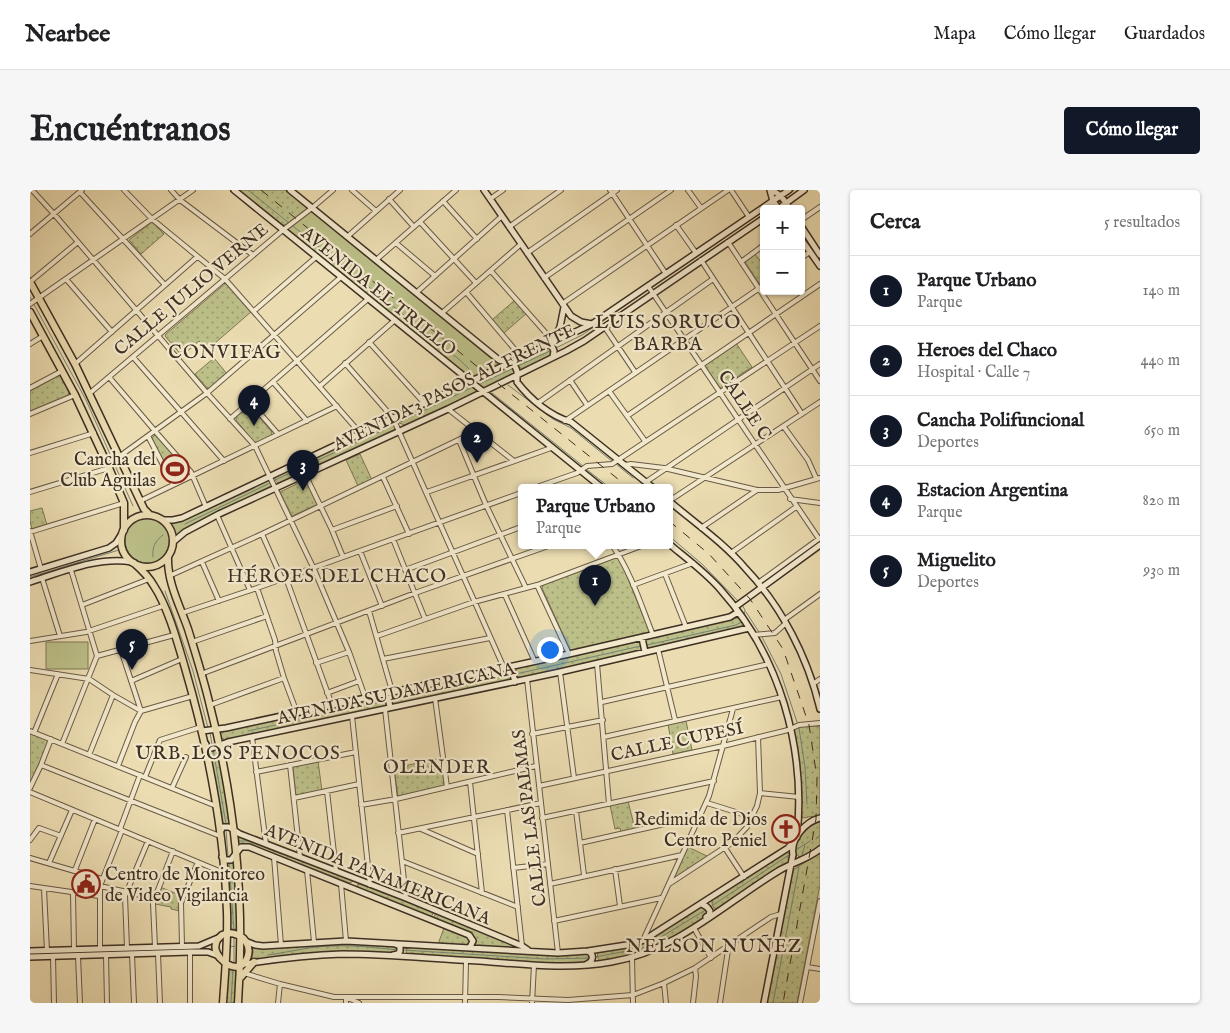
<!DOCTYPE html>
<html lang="es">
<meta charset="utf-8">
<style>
:root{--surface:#fff;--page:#f6f6f6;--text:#202124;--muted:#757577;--line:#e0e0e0;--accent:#111827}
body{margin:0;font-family:"IM FELL English",serif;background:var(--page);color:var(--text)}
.controls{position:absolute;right:15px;top:15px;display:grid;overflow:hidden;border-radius:5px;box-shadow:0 1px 4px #0004}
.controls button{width:45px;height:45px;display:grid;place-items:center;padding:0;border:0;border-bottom:1px solid var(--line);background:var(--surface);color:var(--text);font:25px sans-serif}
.you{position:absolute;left:519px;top:459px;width:18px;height:18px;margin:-12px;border:4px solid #fff;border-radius:50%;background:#1a73e8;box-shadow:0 0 0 8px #1a73e833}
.badge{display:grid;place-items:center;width:32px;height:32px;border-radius:50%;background:var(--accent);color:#fff;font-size:16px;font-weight:700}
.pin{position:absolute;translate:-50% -41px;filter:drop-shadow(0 1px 2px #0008)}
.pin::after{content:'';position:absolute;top:26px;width:18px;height:15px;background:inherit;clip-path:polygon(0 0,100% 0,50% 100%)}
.popup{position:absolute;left:488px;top:294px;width:155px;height:65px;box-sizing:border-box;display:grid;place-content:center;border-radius:5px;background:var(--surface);filter:drop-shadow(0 1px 4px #0005);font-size:16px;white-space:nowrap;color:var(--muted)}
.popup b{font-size:19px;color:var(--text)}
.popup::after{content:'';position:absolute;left:50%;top:100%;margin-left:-10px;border:10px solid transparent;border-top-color:var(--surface)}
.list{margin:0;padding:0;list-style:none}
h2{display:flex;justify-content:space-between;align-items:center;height:65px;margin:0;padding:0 20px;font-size:21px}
h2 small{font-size:16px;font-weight:400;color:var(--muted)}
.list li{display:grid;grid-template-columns:32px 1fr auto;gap:15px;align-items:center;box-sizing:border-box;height:70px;padding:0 20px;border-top:1px solid var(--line)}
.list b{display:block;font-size:19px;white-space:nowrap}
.list p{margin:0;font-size:16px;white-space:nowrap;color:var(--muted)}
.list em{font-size:16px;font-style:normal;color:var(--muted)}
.map{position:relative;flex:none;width:790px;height:813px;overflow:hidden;border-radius:5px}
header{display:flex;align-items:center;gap:30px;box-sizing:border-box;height:70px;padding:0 25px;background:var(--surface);border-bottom:1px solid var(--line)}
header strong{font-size:24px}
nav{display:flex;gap:28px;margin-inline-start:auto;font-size:18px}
.intro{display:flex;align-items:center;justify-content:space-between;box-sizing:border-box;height:120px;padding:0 30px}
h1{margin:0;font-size:35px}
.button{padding:12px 22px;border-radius:5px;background:var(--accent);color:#fff;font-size:18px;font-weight:700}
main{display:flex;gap:30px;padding:0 30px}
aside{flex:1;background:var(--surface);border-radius:5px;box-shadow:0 1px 4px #0004}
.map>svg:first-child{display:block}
</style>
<header>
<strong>Nearbee</strong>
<nav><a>Mapa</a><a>Cómo llegar</a><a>Guardados</a></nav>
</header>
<div class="intro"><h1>Encuéntranos</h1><a class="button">Cómo llegar</a></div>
<main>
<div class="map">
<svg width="790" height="813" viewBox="0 0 790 813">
<defs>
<pattern id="park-dots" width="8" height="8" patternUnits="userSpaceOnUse" patternTransform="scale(1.25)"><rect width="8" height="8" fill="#bcbf88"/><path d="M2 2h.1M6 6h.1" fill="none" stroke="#9a9c6f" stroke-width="1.8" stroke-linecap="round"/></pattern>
</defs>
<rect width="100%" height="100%" fill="#ebdcb1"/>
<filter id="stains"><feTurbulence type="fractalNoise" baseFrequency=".004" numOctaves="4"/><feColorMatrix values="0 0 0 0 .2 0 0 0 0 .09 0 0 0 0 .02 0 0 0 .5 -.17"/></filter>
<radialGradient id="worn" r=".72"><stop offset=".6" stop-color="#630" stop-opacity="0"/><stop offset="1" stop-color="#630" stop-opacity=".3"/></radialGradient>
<path fill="#bcbf88" stroke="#7d7756" d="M281 21 469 175 440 189 257 39Z
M519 157 521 161V166L493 179 489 177 488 171Z
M481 175 484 182C477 191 465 194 455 198L444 192Z
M440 195 448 201 375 235 369 233V229Z
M362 231 365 239 363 241 251 294C247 293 245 291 245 287Z
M238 289 242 297 241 299 155 339 146 345 143 337 138 332 148 331Z
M95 350a23 23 0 1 1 46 0a23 23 0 1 1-46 0Z
M16 452H58V479H16Z"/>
<path fill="url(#park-dots)" stroke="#7d7756" d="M209 0H258L279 17 256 35H252Z
M122 32 134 44 111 64 99 50Z
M725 64 734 76V93L732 94 729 93 715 72Z
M196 93 222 121 177 160 169 151 152 166 135 146 136 144Z
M485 110 497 123 474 143 462 130Z
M706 153 722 177 690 198 674 175Z
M184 168 198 185 181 199H178L165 184Z
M28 186H31L39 202 38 205 0 221V201Z
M216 217H220L242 242 241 246 229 252H224L206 230V226Z
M126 244 160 282V284L143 292 122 248Z
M330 264 342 290 328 296 316 270Z
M277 289 288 314 262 326 250 302Z
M12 318 17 335 2 339 0 331V321Z
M586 367 590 369 620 443 541 462 512 398 514 394Z
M705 428H711L715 437 621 458 617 457 616 450 617 449Z
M609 451 613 458 610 461 493 488 487 486 486 480 487 478Z
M477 479 481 481 482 486 477 491 365 514 361 512 360 505Z
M354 505 356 506 357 513 355 516 195 550 190 547V544L192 541Z
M656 531 662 560 643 564 638 534Z
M771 536H790V625L773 628 771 624V594L764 542V539Z
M0 542 19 550 0 596Z
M188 559 200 634 194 635 192 633 180 566V560Z
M412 568 414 596 368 606 364 578Z
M288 571 292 601 266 606 263 577Z
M598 611 605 639 591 643 590 638 585 639 580 615Z
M787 632H790V656L773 667H769L765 662C766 648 775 638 787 632Z
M211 646 322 690 323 691 320 693 218 654 211 655 208 658 207 651Z
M658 657 679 667 645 689 643 688Z
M756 661 761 666 759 673 689 719 684 718 682 714V710Z
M788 664H790V695L767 813H737L763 680Z
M204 670 209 742 205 739H200L195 673Z
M330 694 404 722 401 727 329 698 327 695Z
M130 697 152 706 150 721 141 719V717L125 714Z
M673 716 677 717 678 724C645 747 612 767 571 772 567 769 567 766 568 762L616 751Z
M406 723 491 757 490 758 444 756 445 747 442 744 403 728Z
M414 738 438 747 441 751 439 755 408 754Z
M318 753 367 755 369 761 364 763 271 765 221 771 223 762 222 756 231 758Z
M377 757 559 762 562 769 558 772 514 773 379 765 376 762Z
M198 777 208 778 206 813H196Z"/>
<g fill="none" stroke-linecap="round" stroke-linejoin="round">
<path stroke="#748376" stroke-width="1" d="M218 0 431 171 441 181
M755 7 764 0
M738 19 743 15
M771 42 790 70
M0 107 56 210 103 316
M526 158 552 145 734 21
M488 176 522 160
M447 195 484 178
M478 195 523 229 541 238 583 272
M462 203 553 276
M368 233 443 197
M586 274 603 288
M556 279 579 297
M243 291 364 235
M155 334 240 293
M639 346 672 374 708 411
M123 367C122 357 125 351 133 345
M0 387 89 360
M135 401 163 481 178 538
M712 415 715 420 714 427
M716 422 729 442
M732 447 751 484 767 532
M617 455 706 435 713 431
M486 484 611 456
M361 510 480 485
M769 538 775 577 777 614
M218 541 356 511
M180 542 182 555
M183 559 196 634
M196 640 198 666
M786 649 790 645
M209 651H220L251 664
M766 660 780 651
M771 668 775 655
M199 672 204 741
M680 717 759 665
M200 757 205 756
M160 760 183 759
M373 760 516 769 561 768
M238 765C260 762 282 756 303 756 325 755 347 758 369 760
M565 767 613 758 677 719
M204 773V747
M201 813 203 779
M743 813 769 677"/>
<defs>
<path id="street" d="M2 0 24 24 177 203 225 256 283 377 319 462 335 507
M94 0 122 29 195 89 331 244
M141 0 150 10 223 65
M322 0 346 21
M580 0 636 84
M658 0 671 18
M701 0 719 27
M50 2 135 95
M359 9 384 37
M460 9 473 0
M413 11 447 49
M771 30 790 17
M390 32 446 93
M646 35 666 63
M479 37 531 0
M0 44 52 0
M317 47 370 0
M698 52 790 191
M366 53 405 86
M497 63 587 0
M771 68 780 62
M346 70 426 0
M671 70 772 224
M711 72 734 55
M461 81 515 142 521 153
M514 88 641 0
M36 89 82 142
M0 92 48 52
M618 96 789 349
M387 102 472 26
M436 102 492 168
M0 114 163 0
M532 114 698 0
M224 121 286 67
M412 123 491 54
M574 136 605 182
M339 152 395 214
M0 154 13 146
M103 167 194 271
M315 173 363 228 474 478
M45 174 167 67
M79 187 125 241 161 282 176 317
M540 190 557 215
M243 192 277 231
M290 196 365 130
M0 198 32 181
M579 201 615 251
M60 203 253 40 282 18 303 0
M220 212 248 244
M508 213 683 89
M418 219 484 271
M0 224 45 205
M597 226 790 94
M200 229 338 109
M535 231 734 95
M754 237 778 270 786 288
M118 246 143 294
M429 250 456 315 496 398
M0 263 64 243
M90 266 177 203 311 87
M595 275 601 274 634 278 727 300H748L790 288
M275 284 302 340 313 367
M353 287 379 344
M616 292 790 174
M507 297 547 283 557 276 582 274 790 136
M0 302 79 278
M397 302 521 258
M760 309 790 313
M110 311 307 216
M639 311 790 212
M187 325 220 400
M671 338 727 300
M302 340 367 316
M0 341 11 379
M0 342 94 313
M232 344 252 389
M363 349 395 429
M582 355C601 382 611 415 623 445
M330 361 352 416
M701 363 766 317
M172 372 189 411
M375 380 491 337
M635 384 656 437
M139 386 232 344 447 241
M12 388 30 446
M256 388 302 515
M728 393 790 348
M507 395 539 464
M603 395 663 373
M227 398 245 450 246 461 254 488 267 523
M475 405 505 472
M52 415 119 389
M339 421 362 501
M152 423 227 398 491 303
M754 430 790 404
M723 445 745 443 756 433
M347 446 444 412 507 395 614 355
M0 451 56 442 133 416
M162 452 237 426
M628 459 645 530
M67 466 144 445
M353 469 460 448
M286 473 319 462
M567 474 579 614
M0 480 59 489 83 505 111 521 163 506
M530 482 544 588
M171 484 385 403 521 355
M497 489 528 763
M101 491 152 469
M783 494 790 489
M297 503 329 491
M405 508 417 597
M572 512 739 474
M180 515 254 488
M355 519 376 708
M322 526 340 695
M0 541 186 616
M4 543 28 484
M502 544 573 530
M222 547 236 654
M574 547 752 507
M32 554 67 466 41 380
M59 565 83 505
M11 575 190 646
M260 575 270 667
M88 576 105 532 111 521 91 460
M226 582 326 562
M115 587 130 550 171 537
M440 592 452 703
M509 596 693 556 758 540 769 535 790 533
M0 598 11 575 21 549
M142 598 156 567
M297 601 306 681
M0 602 194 683
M730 603 769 607
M264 608 329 594
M677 613 722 627
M331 615 366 609 506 576
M477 620 492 756
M546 621 554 685
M512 628 684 591
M90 639 110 585
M391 639 448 664
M368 643 511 613
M0 650 9 638 31 646
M550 653 670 626
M695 658 714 687
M244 667 251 755
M0 668 72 689
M372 671 488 717
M19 673 42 620
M483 678 518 674
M585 679 590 716
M45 680 65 629
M277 680 284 752
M311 694 316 751
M520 694 652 665
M639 694 703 652 717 637 727 616 730 603 728 547
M0 696 69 706
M70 696 124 708
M14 699 17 761
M43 703 44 760
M524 731 631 708
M664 738 681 768
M614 750V748L679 606 703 519
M152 756 151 713 168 672
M125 757 123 713 143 661
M70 758V696L92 640
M97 758 95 706 118 651
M102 764 104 813
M128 764 130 813
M76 765 77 813
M48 766 50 813
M23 767 24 813
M602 767 603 813
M777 777 790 779
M214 783 250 794 304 807H469L538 810 603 805 634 793 665 778 741 727 751 724
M634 793 636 813
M160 813V762
M248 813 250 794
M316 813V807L329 813
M435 813 436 771
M502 813 504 775
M663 813 666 786 665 778
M690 813 698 760 697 758
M770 813 790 711"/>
<path id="secondary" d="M204 0 571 297
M260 0 469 170 484 174 487 181V192C500 209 520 226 541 232L622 297
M454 0 541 126 551 132 562 134
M740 0 743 11 749 19
M742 0 751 6 760 19
M748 19 774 0
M771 36 790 65
M771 49 790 76
M523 167 524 161 521 154 530 137 534 117
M639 311C665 333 694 353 716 379 752 417 778 468 790 519
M132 330H143L152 328 562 134 759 0
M143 352 155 342 189 324 418 219 536 161 554 151 734 28
M639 354C656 368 675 382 690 399 750 466 776 558 767 647
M0 382 79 358 86 353 93 342
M0 392C32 382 69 366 102 372
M705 417 790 355
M612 448 615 462
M481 477 485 492
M357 503 360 517
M172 541 196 538 539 464 700 427 708 422
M176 554 177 558H182L198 552 530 482 719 438
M190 642 193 637H199L210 644 376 708 492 756 498 760
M763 665C760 649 775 632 790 628
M192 667 196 670H201L211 657H219L439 745 443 751 440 757
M672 714 677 717 680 721 679 725 676 727
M215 751 225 755 233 756 316 751 528 763 558 761 603 754 614 750 758 658 764 651
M0 761 169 756 188 748
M363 765 368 764 370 761V756L365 754
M0 767 160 762H178L189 766
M214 774C246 769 280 765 312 764 358 764 404 769 449 771 492 774 538 780 581 772 647 761 695 713 750 680 764 672 778 669 790 659
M557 774C564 771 564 764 558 761
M734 813 763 664"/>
<path id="highway" d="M0 92 45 174 114 319 120 325
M0 122 45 205 79 278 94 313V340
M91 351a26 26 0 1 1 52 0a26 26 0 1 1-52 0Z
M138 367C137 392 150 416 158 439 166 465 174 490 180 516 205 612 215 714 208 813
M104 373C112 380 119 387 124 396 138 417 148 454 155 478 178 557 194 639 197 722 198 752 195 783 193 813
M198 743C234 744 217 797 190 768 185 762 184 757 187 750L192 745Z
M211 787 224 772"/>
</defs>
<use href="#street" stroke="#695a46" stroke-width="6"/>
<use href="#secondary" stroke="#3e2f23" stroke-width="8"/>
<use href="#highway" stroke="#3e2f23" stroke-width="9"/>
<use href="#street" stroke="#f2e8cc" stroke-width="4"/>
<use href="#secondary" stroke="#f2e8cc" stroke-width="5"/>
<use href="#highway" stroke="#ebdcb1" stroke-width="6"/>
<path stroke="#3e2f23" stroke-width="1" stroke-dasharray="9 9" stroke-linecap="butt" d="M231 0 460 187 598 297
M639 331 679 364 720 409 753 459 779 535 787 588 786 629 753 813"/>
</g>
<defs>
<symbol id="stadium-ring" viewBox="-11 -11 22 22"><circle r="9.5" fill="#f2e8cc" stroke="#8f2418" stroke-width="1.5"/><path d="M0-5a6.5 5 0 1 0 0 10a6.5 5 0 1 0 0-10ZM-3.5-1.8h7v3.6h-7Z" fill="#8f2418"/></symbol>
<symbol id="church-ring" viewBox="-11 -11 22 22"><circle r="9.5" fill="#f2e8cc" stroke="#8f2418" stroke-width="1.5"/><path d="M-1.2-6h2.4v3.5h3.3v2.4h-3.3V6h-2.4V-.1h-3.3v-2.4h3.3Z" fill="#8f2418"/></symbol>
<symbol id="civic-ring" viewBox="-11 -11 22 22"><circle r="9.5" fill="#f2e8cc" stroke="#8f2418" stroke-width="1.5"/><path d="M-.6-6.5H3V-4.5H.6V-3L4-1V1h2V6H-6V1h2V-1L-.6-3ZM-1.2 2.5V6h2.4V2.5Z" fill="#8f2418"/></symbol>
</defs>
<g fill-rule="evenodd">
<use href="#stadium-ring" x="129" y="263" width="32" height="32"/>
<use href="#church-ring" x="740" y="623" width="32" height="32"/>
<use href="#civic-ring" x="40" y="678" width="32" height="32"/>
</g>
<g text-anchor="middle" stroke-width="4.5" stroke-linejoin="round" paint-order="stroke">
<g font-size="18" fill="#3e2f23" stroke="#f2e8cc">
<text transform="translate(161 99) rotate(-40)" y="6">CALLE JULIO VERNE</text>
<text transform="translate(349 101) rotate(39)" y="6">AVENIDA EL TRILLO</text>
<text transform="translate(424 197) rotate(-26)" y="6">AVENIDA 3 PASOS AL FRENTE</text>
<text transform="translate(715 215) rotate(56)" y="6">CALLE C</text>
<text transform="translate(366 503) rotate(-12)" y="6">AVENIDA SUDAMERICANA</text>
<text transform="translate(647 551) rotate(-12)" y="6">CALLE CUPESÍ</text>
<text transform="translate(499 628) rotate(-97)" y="6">CALLE LAS PALMAS</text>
<text transform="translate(348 684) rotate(22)" y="6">AVENIDA PANAMERICANA</text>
</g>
<g font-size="18" fill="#3e2f23" stroke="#f2e8cc" text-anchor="end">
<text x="126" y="275">Cancha del<tspan x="126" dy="21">Club Aguilas</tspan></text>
<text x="737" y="635">Redimida de Dios<tspan x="737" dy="21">Centro Peniel</tspan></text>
<text x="75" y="690" text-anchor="start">Centro de Monitoreo<tspan x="75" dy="21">de Video Vigilancia</tspan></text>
</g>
<g font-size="19" letter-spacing="1" fill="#3e2f23" stroke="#f2e8cc">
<text x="638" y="138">LUIS SORUCO<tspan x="638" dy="22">BARBA</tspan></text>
<text x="195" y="168">CONVIFAG</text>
<text x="307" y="392">HÉROES DEL CHACO</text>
<text x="208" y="569">URB. LOS PENOCOS</text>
<text x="407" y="583">OLENDER</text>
<text x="684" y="762">NELSON NUÑEZ</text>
</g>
</g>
<rect width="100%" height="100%" filter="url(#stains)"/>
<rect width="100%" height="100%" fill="url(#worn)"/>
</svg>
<div class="controls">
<button>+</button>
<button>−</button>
</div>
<div class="you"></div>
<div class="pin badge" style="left:565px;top:416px">1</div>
<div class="popup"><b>Parque Urbano</b>Parque</div>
<div class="pin badge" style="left:447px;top:273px">2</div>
<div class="pin badge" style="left:273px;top:301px">3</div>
<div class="pin badge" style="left:224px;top:236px">4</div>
<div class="pin badge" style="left:102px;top:480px">5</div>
</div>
<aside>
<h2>Cerca<small>5 resultados</small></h2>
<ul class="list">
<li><span class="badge">1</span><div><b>Parque Urbano</b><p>Parque</p></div><em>140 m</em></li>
<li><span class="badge">2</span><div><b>Heroes del Chaco</b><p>Hospital · Calle 7</p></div><em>440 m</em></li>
<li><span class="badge">3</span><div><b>Cancha Polifuncional</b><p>Deportes</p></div><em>650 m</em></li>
<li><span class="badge">4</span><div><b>Estacion Argentina</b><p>Parque</p></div><em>820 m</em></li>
<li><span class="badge">5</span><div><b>Miguelito</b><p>Deportes</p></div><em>930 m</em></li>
</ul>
</aside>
</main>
